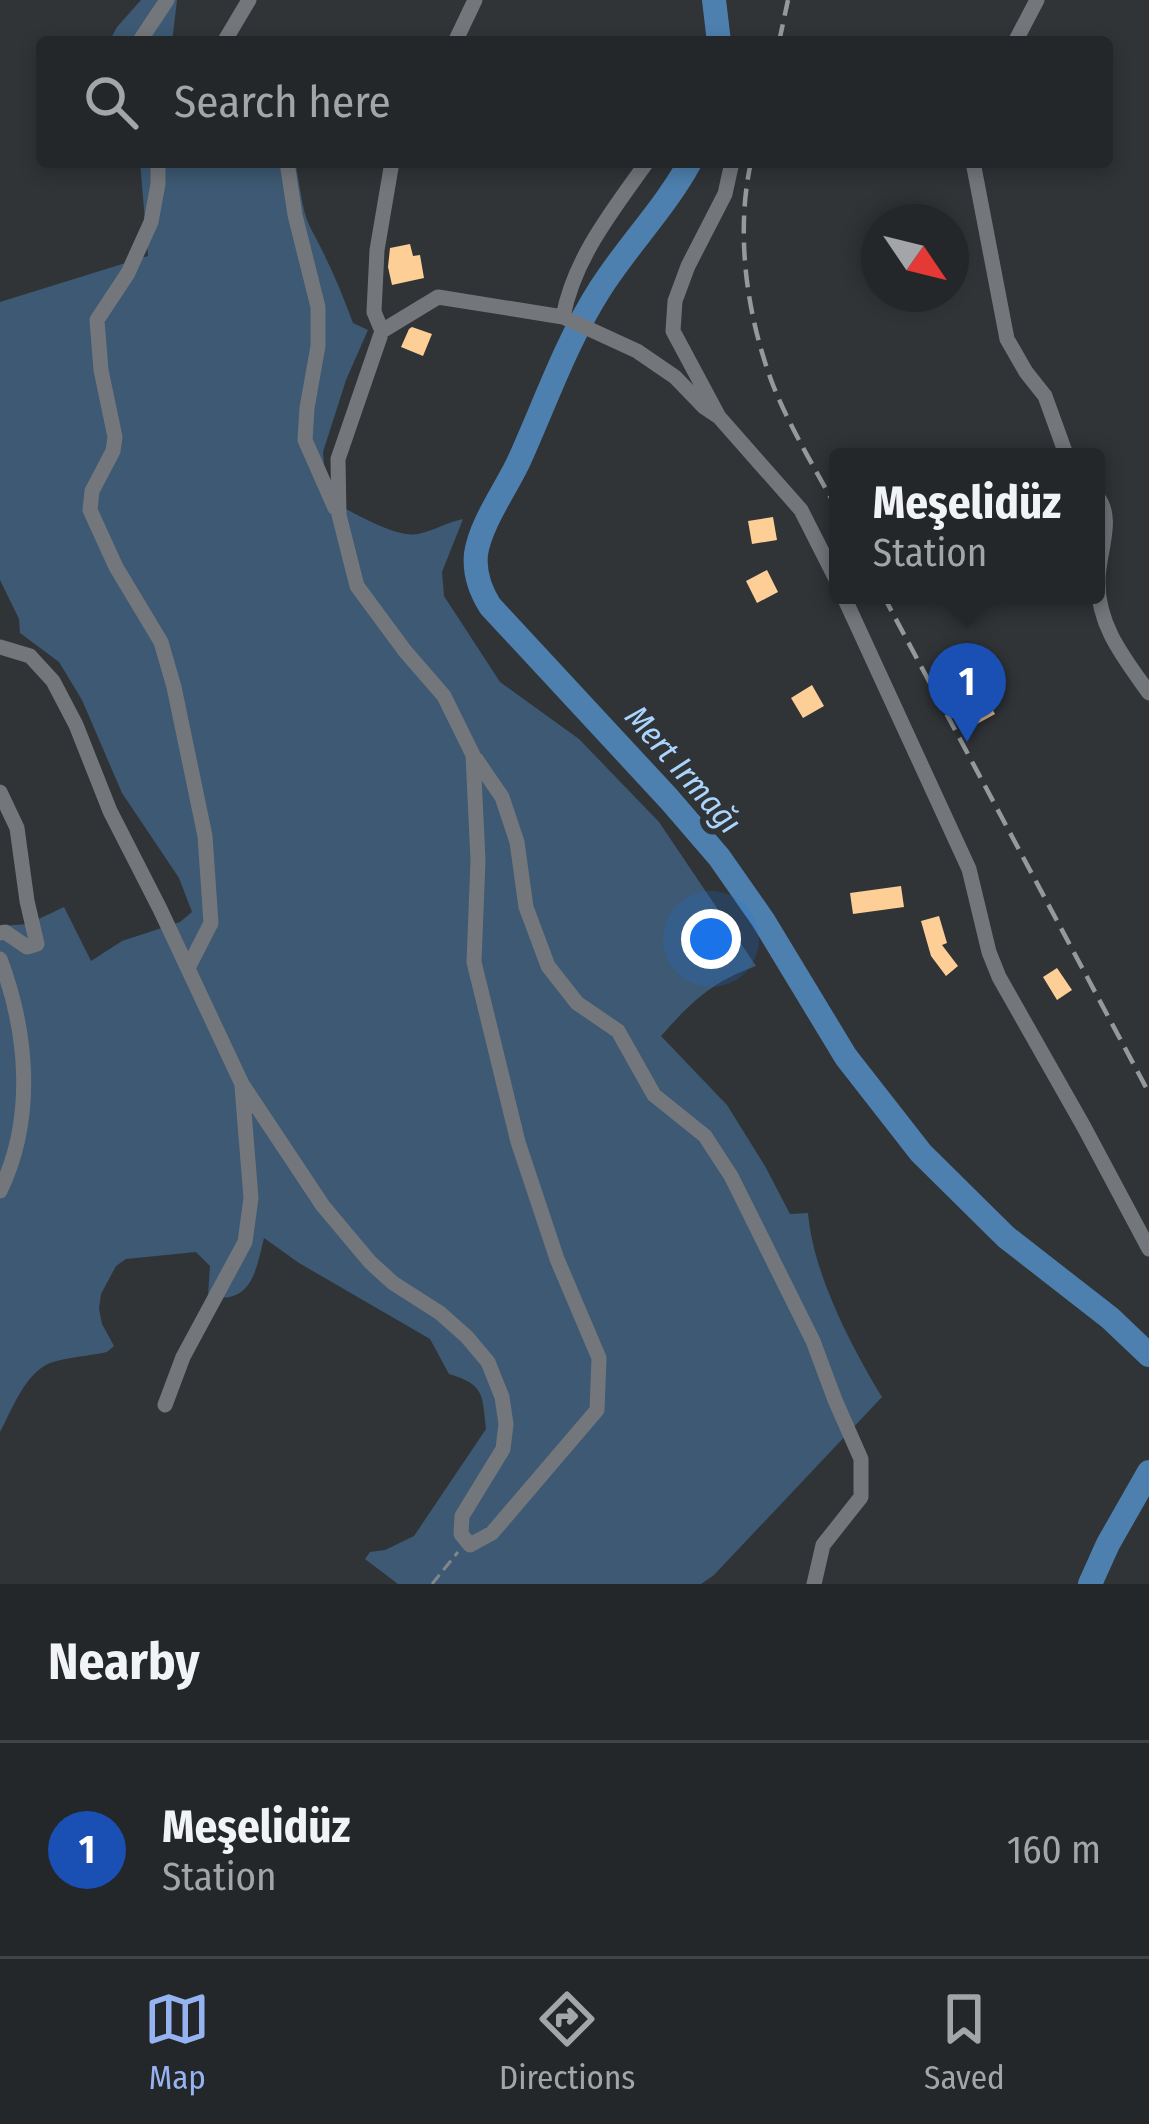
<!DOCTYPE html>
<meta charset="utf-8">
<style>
:root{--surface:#242729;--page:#303335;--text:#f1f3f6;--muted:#a3a5a8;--line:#414446;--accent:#95b2f1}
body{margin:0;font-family:"Fira Sans Condensed",sans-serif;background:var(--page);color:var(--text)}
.compass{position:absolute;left:861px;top:204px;width:108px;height:108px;border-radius:50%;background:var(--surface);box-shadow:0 6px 18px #0003;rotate:125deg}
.you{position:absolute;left:711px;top:939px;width:42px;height:42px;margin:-30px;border:9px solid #fff;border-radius:50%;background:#1a73e8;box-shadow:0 0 0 18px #1a73e833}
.badge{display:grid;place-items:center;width:78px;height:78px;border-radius:50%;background:var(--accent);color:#fff;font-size:39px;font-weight:700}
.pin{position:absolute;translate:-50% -99px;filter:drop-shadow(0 3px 6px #0008)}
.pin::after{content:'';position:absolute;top:63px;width:42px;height:36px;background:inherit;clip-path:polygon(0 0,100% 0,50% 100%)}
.popup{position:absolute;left:829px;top:448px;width:276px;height:156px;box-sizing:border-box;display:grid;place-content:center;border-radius:12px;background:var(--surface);filter:drop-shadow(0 3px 9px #0005);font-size:39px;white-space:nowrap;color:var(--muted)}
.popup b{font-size:45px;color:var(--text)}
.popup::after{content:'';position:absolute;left:50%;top:100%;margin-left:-24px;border:24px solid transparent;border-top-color:var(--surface)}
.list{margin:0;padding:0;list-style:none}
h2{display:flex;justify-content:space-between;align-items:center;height:156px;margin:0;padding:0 48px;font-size:51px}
h2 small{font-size:39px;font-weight:400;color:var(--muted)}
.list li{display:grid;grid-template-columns:78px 1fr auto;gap:36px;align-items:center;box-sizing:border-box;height:216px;padding:0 48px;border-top:3px solid var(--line)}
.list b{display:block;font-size:45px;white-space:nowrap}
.list p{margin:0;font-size:39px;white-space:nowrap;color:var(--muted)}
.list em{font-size:39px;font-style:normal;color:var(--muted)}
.icon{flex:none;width:66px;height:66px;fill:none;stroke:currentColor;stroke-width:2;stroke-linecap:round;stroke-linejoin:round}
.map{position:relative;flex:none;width:1149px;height:1584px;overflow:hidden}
.search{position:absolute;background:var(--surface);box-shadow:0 6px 18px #0003;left:36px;right:36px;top:36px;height:132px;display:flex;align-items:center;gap:30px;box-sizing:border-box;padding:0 42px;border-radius:12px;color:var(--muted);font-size:45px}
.sheet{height:372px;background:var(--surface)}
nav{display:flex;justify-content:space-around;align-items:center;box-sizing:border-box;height:168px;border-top:3px solid var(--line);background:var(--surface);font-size:33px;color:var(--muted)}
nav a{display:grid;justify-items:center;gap:6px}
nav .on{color:var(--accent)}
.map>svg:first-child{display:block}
</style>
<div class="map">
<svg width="1149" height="1584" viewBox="0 0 1149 1584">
<rect width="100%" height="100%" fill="#303437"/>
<path fill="#3d5973" d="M141 0H177L172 42H109L117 27Z
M140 162H295C300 182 301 209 310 227 327 258 341 290 353 323L368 330 346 380 323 452 327 503 337 505C358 514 395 538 418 534 434 531 447 522 463 519L442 572 444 596 500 682 579 739 659 822 756 966C712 982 692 1001 661 1036L727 1105 765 1166 790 1214 808 1213C813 1273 851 1346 882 1397L714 1575 701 1584H398L365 1559 370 1552 385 1550 414 1536 486 1429C482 1394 485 1385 449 1374L430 1339 299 1263 264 1238C256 1270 252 1306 208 1296L210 1266 196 1252 126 1259 116 1266 101 1294 99 1309 102 1324 114 1346 107 1352C89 1356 68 1357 50 1363 25 1373 12 1410 0 1432V926L28 924 64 907 91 961 122 941 180 922 192 912 179 878 122 793 82 700 59 662 20 633 19 619 0 580V302L148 256Z"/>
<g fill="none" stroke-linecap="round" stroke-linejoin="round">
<path stroke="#4e80af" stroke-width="24" d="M714 0 719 42
M690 162C665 208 628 245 600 289 565 344 545 404 518 463 505 490 480 525 476 554 474 573 480 590 490 606L669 799 719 857 763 920 846 1057 921 1153 1006 1237 1110 1318 1149 1355
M1090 1584 1108 1544 1149 1472"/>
</g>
<path fill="#fdce95" d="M410 244 413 256 420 255 424 278 392 285 388 267 390 248Z
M412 327 432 334 423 356 401 347 409 329Z
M773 517 777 540 752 544 748 521Z
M767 570 778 592 757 603 746 581Z
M970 671 995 714 975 725 950 682Z
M812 685 824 706 803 718 791 698Z
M901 886 904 907 853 914 850 893Z
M939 916 947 943 942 945 958 966 946 976 931 956 921 921Z
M1057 968 1072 990 1057 1000 1043 977Z"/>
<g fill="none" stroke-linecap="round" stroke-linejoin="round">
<path stroke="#838689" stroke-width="3" stroke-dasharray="12 6" stroke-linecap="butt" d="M432 1584 458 1552"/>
<path stroke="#73777b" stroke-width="15" d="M139 42 167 0
M224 42 249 0
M455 42 475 0
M1015 42 1037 0
M158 162V184L151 222 128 273 97 320 101 370 115 437 113 451 92 491 90 510 116 567 161 642 174 687 205 836 211 923 188 968
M287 162 295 215 318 307V346L307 408 305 440 335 508
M732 162 725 194 688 266 675 301 673 331 719 417 801 510 838 583
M973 162 1007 339 1026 372 1045 396 1067 457
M563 317C574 258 613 210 647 162
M382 331 374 312 377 250 392 162
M1096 495C1116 517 1098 553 1098 580 1097 625 1124 658 1149 693
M843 595 969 869 989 952 999 977 1084 1127 1149 1249
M0 647 30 656 53 681 76 725 110 811 160 909 242 1084 323 1206 370 1262 393 1283 440 1313 467 1337 488 1362 502 1397 506 1424 503 1449 462 1516 461 1534 470 1545 492 1533 597 1410 599 1358 557 1259 518 1142 474 962 478 860 473 755 444 696 405 651 357 586 339 515 338 459 382 331 438 297 563 317 637 351 675 377 704 407 719 417
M476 759 502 797 517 842 526 907 548 966 577 1003 618 1031 654 1095 705 1136 731 1176 813 1341 835 1400 861 1459V1497L823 1545 814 1584
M0 792 17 828 27 901 37 944 27 947 5 932 0 933
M0 959C28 1033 35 1119 0 1191
M165 1405 183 1357 245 1242 251 1198 242 1087"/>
<path stroke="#95999b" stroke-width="4.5" stroke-dasharray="18 9" stroke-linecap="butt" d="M779 42 788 0
M751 162C735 234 747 317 773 385 790 428 816 470 838 511
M883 595 1149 1093"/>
</g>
<g text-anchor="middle" stroke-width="12" stroke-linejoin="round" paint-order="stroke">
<g font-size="33" font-style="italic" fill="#abd5fe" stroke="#303437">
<text transform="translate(684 769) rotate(49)" y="12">Mert Irmağı</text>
</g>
</g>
</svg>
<svg class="compass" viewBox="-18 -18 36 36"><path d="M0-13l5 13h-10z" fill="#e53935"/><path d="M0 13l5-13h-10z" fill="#a3a5a8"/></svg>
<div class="you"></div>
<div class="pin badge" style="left:967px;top:742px;background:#1a4fb4">1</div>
<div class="popup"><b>Meşelidüz</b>Station</div>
<div class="search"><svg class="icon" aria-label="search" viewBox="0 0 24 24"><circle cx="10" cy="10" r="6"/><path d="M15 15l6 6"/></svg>Search here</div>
</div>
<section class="sheet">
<h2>Nearby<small></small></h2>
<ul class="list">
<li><span class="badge" style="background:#1a4fb4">1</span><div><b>Meşelidüz</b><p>Station</p></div><em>160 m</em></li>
</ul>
</section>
<nav>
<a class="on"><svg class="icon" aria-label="map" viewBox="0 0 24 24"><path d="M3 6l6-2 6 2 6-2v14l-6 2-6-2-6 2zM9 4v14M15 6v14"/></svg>Map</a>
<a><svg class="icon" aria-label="directions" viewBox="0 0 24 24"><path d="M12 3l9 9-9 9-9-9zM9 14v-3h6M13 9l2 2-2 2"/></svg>Directions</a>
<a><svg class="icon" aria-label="saved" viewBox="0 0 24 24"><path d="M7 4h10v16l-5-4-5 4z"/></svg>Saved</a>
</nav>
